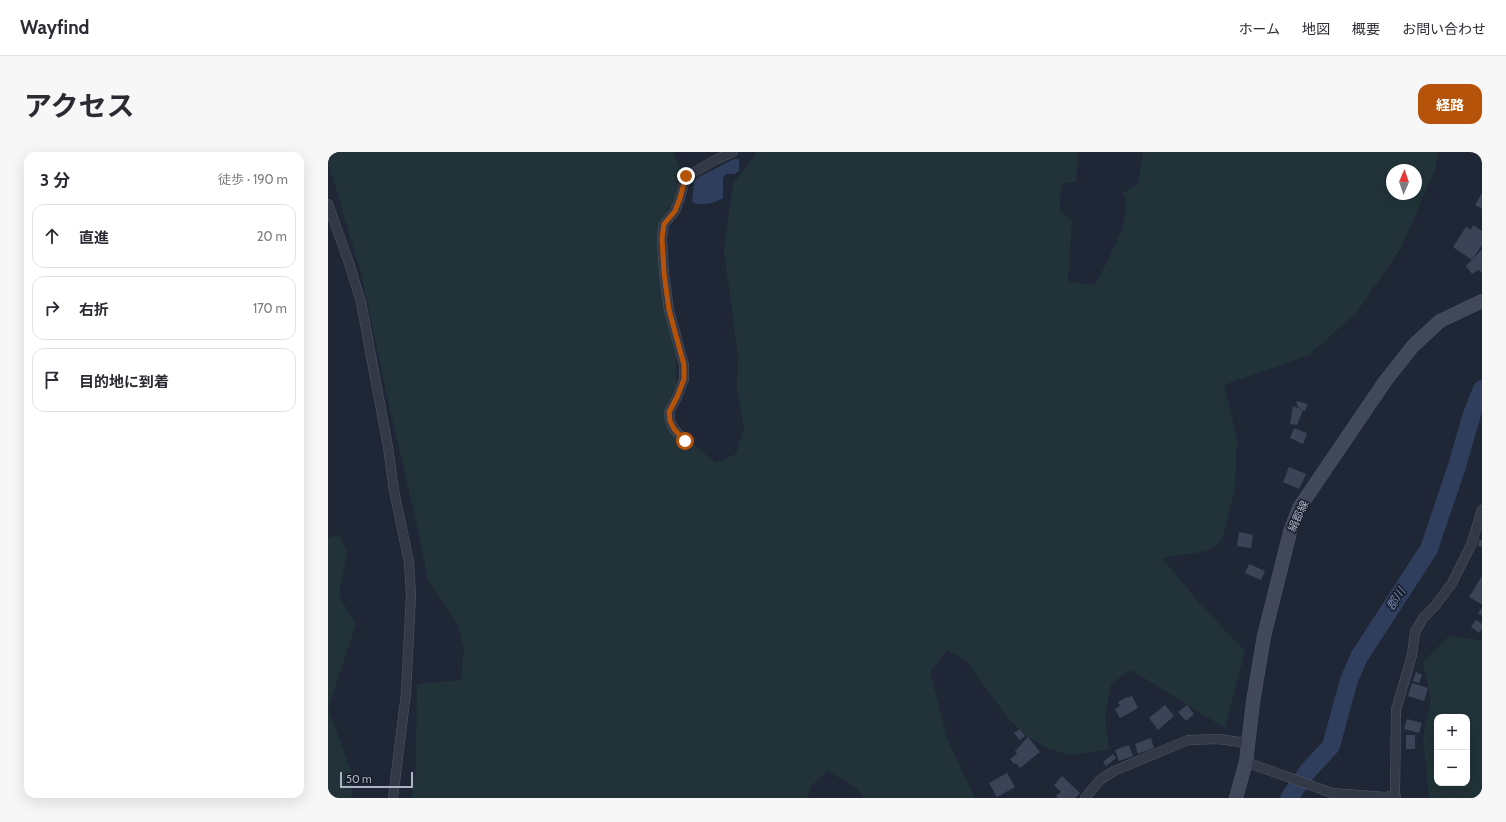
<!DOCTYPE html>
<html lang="ja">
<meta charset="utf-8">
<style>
:root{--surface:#fff;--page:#f7f7f7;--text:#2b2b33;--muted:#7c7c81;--line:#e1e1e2;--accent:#b45309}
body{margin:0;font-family:Cabin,"Noto Sans JP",sans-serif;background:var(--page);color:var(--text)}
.controls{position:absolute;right:12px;bottom:12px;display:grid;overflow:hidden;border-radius:8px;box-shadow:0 4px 16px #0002}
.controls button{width:36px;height:36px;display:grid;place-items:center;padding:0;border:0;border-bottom:1px solid var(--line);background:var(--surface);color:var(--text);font:20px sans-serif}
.compass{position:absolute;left:1058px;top:12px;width:36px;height:36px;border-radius:50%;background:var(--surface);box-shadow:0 4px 16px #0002;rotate:2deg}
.scale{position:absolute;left:12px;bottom:10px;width:73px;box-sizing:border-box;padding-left:4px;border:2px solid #adb3c4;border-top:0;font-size:11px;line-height:14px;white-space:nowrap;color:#adb3c4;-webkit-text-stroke:3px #181e2c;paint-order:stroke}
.stop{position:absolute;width:12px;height:12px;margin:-9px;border:3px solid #b45309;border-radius:50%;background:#fff}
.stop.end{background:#b45309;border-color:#fff;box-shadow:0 1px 4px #0008}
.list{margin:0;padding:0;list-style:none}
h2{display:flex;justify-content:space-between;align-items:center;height:52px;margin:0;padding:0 16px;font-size:17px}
h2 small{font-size:13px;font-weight:400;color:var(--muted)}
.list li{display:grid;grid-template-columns:26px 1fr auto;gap:12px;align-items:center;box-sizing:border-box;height:64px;margin:0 8px 8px;padding:0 8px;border:1px solid var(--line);border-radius:12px}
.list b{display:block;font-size:15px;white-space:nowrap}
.list em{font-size:13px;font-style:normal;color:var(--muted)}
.icon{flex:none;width:22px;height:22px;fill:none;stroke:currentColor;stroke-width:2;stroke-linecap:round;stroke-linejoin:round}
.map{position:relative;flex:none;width:1154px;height:646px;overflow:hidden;border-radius:12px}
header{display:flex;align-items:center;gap:24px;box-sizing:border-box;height:56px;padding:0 20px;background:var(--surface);border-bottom:1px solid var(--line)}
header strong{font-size:19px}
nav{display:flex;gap:22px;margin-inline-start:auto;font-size:14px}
.intro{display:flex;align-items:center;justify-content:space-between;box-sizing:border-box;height:96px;padding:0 24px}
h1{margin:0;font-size:28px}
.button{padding:10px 18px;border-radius:12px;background:var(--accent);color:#fff;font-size:14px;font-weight:700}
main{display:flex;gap:24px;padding:0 24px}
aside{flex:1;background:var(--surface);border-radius:12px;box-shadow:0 4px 16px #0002}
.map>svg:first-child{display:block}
</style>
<header>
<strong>Wayfind</strong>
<nav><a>ホーム</a><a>地図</a><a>概要</a><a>お問い合わせ</a></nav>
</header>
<div class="intro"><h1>アクセス</h1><a class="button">経路</a></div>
<main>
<aside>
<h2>3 分<small>徒歩 · 190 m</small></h2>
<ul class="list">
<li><svg class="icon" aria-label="ahead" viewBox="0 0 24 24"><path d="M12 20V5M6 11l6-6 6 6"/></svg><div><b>直進</b></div><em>20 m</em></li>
<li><svg class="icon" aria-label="right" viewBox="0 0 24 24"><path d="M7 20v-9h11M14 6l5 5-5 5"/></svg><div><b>右折</b></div><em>170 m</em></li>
<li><svg class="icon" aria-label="arrive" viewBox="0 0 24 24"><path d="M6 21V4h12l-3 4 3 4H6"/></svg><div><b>目的地に到着</b></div></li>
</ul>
</aside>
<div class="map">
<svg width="1154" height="646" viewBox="0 0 1154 646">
<rect width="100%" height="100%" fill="#1f2737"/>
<path fill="#213338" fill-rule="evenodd" d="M0 0H345L353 18 347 48 332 69 330 103 348 204V232L336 260 360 288 388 311 408 302 416 276 409 238 410 203 396 99 405 32 429 0H750L748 30 733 31 732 59 744 69 740 129 767 133C777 113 801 72 798 50 798 47 796 45 794 42L810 31 815 0H1110L1108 15 1074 94 1029 160 981 203 896 233 909 287 907 335 894 388 879 399 834 406 874 454 917 499 897 576 803 518 783 532 777 567 781 597 743 603 718 596 700 585 682 569 638 508 619 498 602 520 620 589 647 646H537L528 635 499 619 484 633 479 646H84L88 612 89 532 133 528 136 497 130 473 100 428 91 381 63 262 34 125 0 9ZM1064 18H1088V42H1064Z
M11 383 19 400 11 444 28 472 0 557 24 621V646H0V386Z
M1121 484 1154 489V646H1101L1095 585 1103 547 1095 510ZM1109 565H1139V631H1109Z"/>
<path fill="#303e5d" d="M406 7H411V19L406 22H398L395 26V46C387 51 372 55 364 50L366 29 369 26Z"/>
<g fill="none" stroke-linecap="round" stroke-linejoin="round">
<path stroke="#303e5d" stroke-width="3" d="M991 607V611"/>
<path stroke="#303e5d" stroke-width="18" d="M961 646 979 620 1003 594 1021 528 1031 505 1101 397 1129 314 1144 262 1154 237"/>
</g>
<path fill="#3b4457" d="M1154 41V57L1147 53Z
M1145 73 1154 79V93L1144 108 1154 97V121L1151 118 1144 122 1138 114 1144 108 1125 95 1138 75 1143 78Z
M968 249 980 252 977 259 970 255Z
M965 254 975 258 969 273 962 272Z
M966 276 979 281 975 292 962 286Z
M961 315 978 322 971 337 955 330Z
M911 380 925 383 923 396 909 394Z
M1151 388H1154V395L1150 394Z
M921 412 937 419 933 428 917 421Z
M1154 424V451L1153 452 1141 445Z
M1154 456V464L1150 461Z
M1148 468 1154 472V477L1151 481 1143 475Z
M1088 520 1094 523 1091 531 1085 529Z
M1084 531 1100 536 1096 549 1080 544Z
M804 544 810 556 792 566 787 557 792 554 790 550 799 545 800 546Z
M837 553 846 564 830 578 821 566Z
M859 553 866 562 858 569 850 560Z
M1079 567 1094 571 1091 581 1076 577Z
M692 577 697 584 692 588 686 581Z
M1078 583H1087V597H1078Z
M700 585 712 600 692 616 688 611 686 612 682 607 689 602 687 599Z
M823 586 826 596 810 602 807 592Z
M801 593 805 604 791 609 787 598Z
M785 602 788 606 778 614 775 610Z
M679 621 687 635 669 645 661 631Z
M734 624 752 641 747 646H730L728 644 733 640 726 633Z"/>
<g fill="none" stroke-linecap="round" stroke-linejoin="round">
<defs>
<path id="minor" d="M0 52 21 111 33 150 60 295 66 339 81 410 83 443 78 541 65 646
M357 289 346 277 342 269 341 260 349 245 356 227V213L341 158 336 121 334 86 336 72 347 59 352 46 358 25 387 8 405 0
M918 610 1004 641 1058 645 1067 642
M757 646 772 628 786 619 860 588 890 587 919 591
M1068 646 1067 642 1068 558 1084 503 1087 480 1095 466 1107 454 1124 431 1143 393 1154 358"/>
<path id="secondary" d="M908 646 918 610 925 550 936 484 962 380 971 356 1058 228 1085 194 1112 169 1154 149"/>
</defs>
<use href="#minor" stroke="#505665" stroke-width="10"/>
<use href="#secondary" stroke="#505665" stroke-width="14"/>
<use href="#minor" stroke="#333947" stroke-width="9"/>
<use href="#secondary" stroke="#41485a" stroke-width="13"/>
</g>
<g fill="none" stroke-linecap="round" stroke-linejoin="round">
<path stroke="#b45309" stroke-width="5" d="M357 289 346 277 342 269 341 260 349 245 356 227V213L341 158 336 121 334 86 336 72 347 59 352 46 358 24"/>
</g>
<g text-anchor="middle" stroke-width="3" stroke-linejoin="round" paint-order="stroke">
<g font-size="11" fill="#adb3c4" stroke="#181e2c">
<text transform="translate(970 364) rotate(-65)" y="4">絹郡線</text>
</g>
<g font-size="12" font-style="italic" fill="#7487ae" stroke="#181e2c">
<text transform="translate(1068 447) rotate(-57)" y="4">郡川</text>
</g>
</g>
</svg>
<div class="controls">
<button>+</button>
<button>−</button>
</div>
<svg class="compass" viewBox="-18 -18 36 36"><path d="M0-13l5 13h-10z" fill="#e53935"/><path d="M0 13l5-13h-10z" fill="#7c7c81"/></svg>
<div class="scale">50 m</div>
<div class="stop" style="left:357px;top:289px"></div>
<div class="stop end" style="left:358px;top:24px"></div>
</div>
</main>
